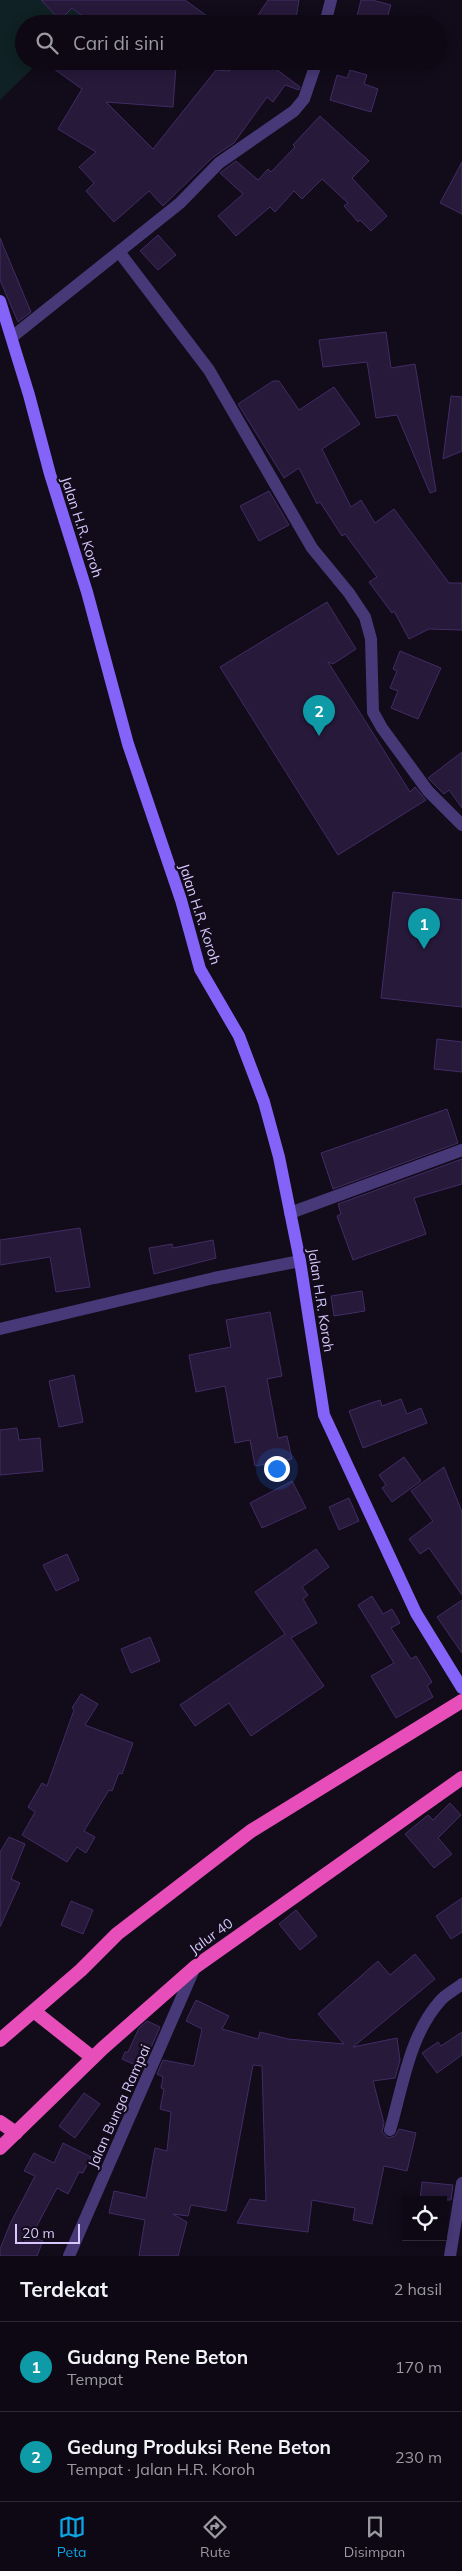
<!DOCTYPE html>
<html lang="id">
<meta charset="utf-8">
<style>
:root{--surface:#0d0814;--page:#16111d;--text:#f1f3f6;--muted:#9a9aa0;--line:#2d2934;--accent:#0ba5e5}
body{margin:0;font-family:Mulish,sans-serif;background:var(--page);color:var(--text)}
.controls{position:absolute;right:15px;bottom:15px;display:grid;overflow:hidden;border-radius:0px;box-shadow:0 2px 12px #0003}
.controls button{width:45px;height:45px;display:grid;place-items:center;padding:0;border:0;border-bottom:1px solid var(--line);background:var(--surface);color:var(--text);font:25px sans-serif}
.scale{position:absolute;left:15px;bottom:12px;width:65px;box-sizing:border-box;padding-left:5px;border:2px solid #d8c7fc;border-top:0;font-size:14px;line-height:18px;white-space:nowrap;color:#d8c7fc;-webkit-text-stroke:4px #110b1a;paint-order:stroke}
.you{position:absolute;left:276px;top:1468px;width:18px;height:18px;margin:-12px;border:4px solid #fff;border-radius:50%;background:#1a73e8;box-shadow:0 0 0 8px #1a73e833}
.badge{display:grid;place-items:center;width:32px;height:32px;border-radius:50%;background:var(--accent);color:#fff;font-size:16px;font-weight:700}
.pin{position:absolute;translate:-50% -41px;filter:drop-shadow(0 1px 2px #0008)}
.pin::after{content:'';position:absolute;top:26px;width:18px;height:15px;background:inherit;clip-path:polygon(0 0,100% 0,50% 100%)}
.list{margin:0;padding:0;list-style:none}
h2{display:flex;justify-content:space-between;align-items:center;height:65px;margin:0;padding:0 20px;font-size:21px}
h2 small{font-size:16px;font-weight:400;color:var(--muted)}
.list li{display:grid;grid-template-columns:32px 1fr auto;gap:15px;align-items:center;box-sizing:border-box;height:90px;padding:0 20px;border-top:1px solid var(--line)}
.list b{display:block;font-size:19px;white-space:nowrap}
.list p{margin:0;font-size:16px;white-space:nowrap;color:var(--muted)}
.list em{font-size:16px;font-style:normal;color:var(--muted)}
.icon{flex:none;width:28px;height:28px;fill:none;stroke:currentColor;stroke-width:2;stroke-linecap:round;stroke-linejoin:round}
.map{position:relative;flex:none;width:462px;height:2256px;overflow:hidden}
.search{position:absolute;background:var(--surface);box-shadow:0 2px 12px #0003;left:15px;right:15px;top:15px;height:55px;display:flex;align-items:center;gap:12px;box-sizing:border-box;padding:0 18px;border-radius:28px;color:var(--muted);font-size:19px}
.sheet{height:245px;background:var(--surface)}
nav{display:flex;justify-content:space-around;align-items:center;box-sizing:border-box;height:70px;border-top:1px solid var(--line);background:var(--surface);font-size:14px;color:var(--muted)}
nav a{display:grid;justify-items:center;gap:2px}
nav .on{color:var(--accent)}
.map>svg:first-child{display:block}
</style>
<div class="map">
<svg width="462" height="2256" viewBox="0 0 462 2256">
<rect width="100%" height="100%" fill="#110b1a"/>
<path fill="#0f2124" d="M0 0H101L77 24H24V61H40L0 100Z"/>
<path fill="#26193a" stroke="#422c65" d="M41 0H185L218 24H93L72 8 60 20Z
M268 0H299L295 24H252Z
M361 0H372L391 5 385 24H355Z
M43 61H126L125 63 176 67 173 107 106 102 153 149 216 70 230 71 216 61H265L300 87 299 90 285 85 273 102 267 97 234 143 213 157 163 206 149 191 114 222 86 191 94 183 79 167 96 152 58 129 82 89Z
M350 70 367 75 364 84 378 89 371 112 330 100 337 75 347 78Z
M320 116 369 161 352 178 387 216 371 231 360 220 358 222 344 206 348 203 322 179 302 199 294 191 275 212 270 207 236 236 218 216 243 194 220 173 236 161 258 180 268 169 271 172 295 147 293 145Z
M462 162V214L440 203Z
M158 235 176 255 158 270 140 251Z
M0 238 31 312 18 322 0 280Z
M386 332 391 368 415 364 436 491 430 493 397 415 376 418 367 362 323 367 319 340Z
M273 381H279L299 410 334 387 360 424 322 449 351 507 361 500 375 523 394 509 449 583H462V630L429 629 409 639 394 611 392 613 369 582 377 577 345 534 342 536 320 502 317 504 299 468 284 478 238 404Z
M451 396 462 397V451L443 459Z
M269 491 289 525 259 541 240 506Z
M327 602 356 649 333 664 328 662 410 792 415 787 426 800 338 855 220 667Z
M400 651 441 668 418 719 391 708 398 691 390 688 397 671 393 669Z
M462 752V808L449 790 444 794 428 778Z
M393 892 462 900V1007L381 998Z
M437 1039 462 1042V1072L434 1069Z
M447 1109 458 1143 333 1189 321 1153Z
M462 1159V1184L414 1198 426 1234 353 1260 337 1216 341 1214 338 1204Z
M80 1228 90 1287 56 1292 50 1257 0 1265V1240Z
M213 1240 216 1258 154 1274 149 1248 172 1244 173 1248Z
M362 1291 365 1311 334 1316 331 1296Z
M270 1312 282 1376 267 1379 278 1438 287 1436 292 1459 255 1466 250 1440 235 1443 225 1386 196 1392 189 1355 231 1347 226 1320Z
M74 1375 83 1422 59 1427 49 1381Z
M401 1399 407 1414 421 1408 427 1423 363 1448 349 1411 380 1400 382 1406Z
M17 1428 19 1440 40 1438 43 1471 0 1475V1430Z
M404 1457 421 1481 392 1502 382 1488 386 1485 379 1475Z
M444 1467 462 1512V1595L429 1548 420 1554 409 1539 433 1521 411 1491Z
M292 1481 306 1508 262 1528 250 1503Z
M349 1498 359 1521 339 1530 329 1507Z
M316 1549 329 1567 302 1587 308 1595 303 1599 317 1623 291 1638 324 1686 251 1736 229 1703 195 1726 180 1705 285 1634 255 1592Z
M67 1554 79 1580 56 1591 43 1565Z
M372 1596 383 1614 392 1609 400 1623 391 1628 411 1659 416 1656 432 1682 427 1686 433 1697 396 1718 371 1676 394 1663 358 1605Z
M462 1600V1653L437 1617Z
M150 1637 160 1661 131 1673 121 1649Z
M81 1694 98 1704 85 1725 133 1743 122 1774 119 1773 112 1791 109 1790 84 1831 95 1837 86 1853 77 1847 67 1862 22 1835 35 1812 28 1807 42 1783 47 1786 74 1710 72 1708Z
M450 1803 461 1815 438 1838 452 1854 434 1868 405 1834 428 1815 433 1820Z
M9 1837 25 1844 11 1879 20 1883 0 1927V1852Z
M462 1898V1932L451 1939 436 1916Z
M71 1901 93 1910 83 1934 61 1925Z
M296 1910 317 1936 300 1950 279 1924Z
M415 1954 435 1979 353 2047 397 2038 400 2060 395 2078 373 2081 384 2123 382 2132 388 2138 395 2136 399 2129 416 2133 407 2171 384 2166 372 2224 353 2220 355 2208 312 2200 308 2232 237 2223 250 2199 266 2201 262 2066 253 2065 226 2211 191 2205 188 2216 173 2214 187 2222 178 2256H139L145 2220 109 2213 114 2191 146 2198 155 2148 167 2151 171 2112 160 2109 164 2089 161 2088 163 2077 157 2074 163 2060 194 2066 202 2029 186 2021 196 2000 229 2016 222 2029 258 2039 260 2032 288 2039 344 2044 318 2014 378 1961 390 1975Z
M147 2021 160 2027 142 2068 122 2059 125 2052H128L139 2028Z
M462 2032V2055L437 2073 422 2053 438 2042 441 2046Z
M84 2093 100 2104 75 2138 59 2126Z
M63 2143 91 2157 83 2173 79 2172 68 2194 57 2188 31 2237 43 2241 37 2256H0V2249L10 2224 35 2176 24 2171 34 2153 54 2163Z
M422 2182 453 2185 451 2200H420Z"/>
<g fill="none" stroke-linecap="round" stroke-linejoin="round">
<path stroke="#473977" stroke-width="12" d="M325 24 331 0
M120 253 209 370 312 548 349 593 365 617 371 639 373 712 382 728 428 791 462 825
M12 337 180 203 219 163 294 111 304 99 317 61
M290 1213 462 1150
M0 1329 214 1278 300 1261
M390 2130C403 2086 409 2036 440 2001 446 1994 455 1990 462 1984
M69 2256 195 1967
M450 2256 462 2183"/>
<path stroke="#8363f8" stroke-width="12" d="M0 301 29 395 50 474 87 592 128 744 181 900 200 969 239 1036 264 1102 279 1157 300 1261 324 1415 416 1613 462 1688"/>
<path stroke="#e84eb9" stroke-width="14" d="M35 2012 93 2058
M0 2040 81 1970 117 1934 251 1831 462 1701
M0 2122 16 2133
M0 2148 103 2048 195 1967 462 1778"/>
</g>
<g text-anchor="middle" stroke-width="4.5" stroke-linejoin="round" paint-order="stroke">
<g font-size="14" fill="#d8c7fc" stroke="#110b1a">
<text transform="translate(82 527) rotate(72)" y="5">Jalan H.R. Koroh</text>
<text transform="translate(200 914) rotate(72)" y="5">Jalan H.R. Koroh</text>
<text transform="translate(321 1300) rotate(81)" y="5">Jalan H.R. Koroh</text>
<text transform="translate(211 1936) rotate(-36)" y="5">Jalur 40</text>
<text transform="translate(119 2106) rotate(-66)" y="5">Jalan Bunga Rampai</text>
</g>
</g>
</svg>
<div class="controls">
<button><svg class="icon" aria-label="locate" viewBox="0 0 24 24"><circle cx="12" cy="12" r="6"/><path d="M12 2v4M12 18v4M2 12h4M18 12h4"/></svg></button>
</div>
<div class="scale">20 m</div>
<div class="you"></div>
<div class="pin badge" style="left:424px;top:949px;background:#0f9aa8">1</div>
<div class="pin badge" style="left:319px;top:736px;background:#0f9aa8">2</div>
<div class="search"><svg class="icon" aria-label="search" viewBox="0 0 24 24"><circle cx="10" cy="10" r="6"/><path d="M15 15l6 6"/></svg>Cari di sini</div>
</div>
<section class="sheet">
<h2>Terdekat<small>2 hasil</small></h2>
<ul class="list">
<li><span class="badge" style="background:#0f9aa8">1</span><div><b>Gudang Rene Beton</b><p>Tempat</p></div><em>170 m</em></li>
<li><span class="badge" style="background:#0f9aa8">2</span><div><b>Gedung Produksi Rene Beton</b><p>Tempat · Jalan H.R. Koroh</p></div><em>230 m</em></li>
</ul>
</section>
<nav>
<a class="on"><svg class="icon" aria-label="map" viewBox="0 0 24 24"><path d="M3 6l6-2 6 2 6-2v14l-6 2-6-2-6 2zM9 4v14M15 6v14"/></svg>Peta</a>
<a><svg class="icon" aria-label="directions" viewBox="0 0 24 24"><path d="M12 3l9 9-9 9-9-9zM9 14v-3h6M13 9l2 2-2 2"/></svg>Rute</a>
<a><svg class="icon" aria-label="saved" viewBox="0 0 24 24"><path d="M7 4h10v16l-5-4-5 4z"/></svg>Disimpan</a>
</nav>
